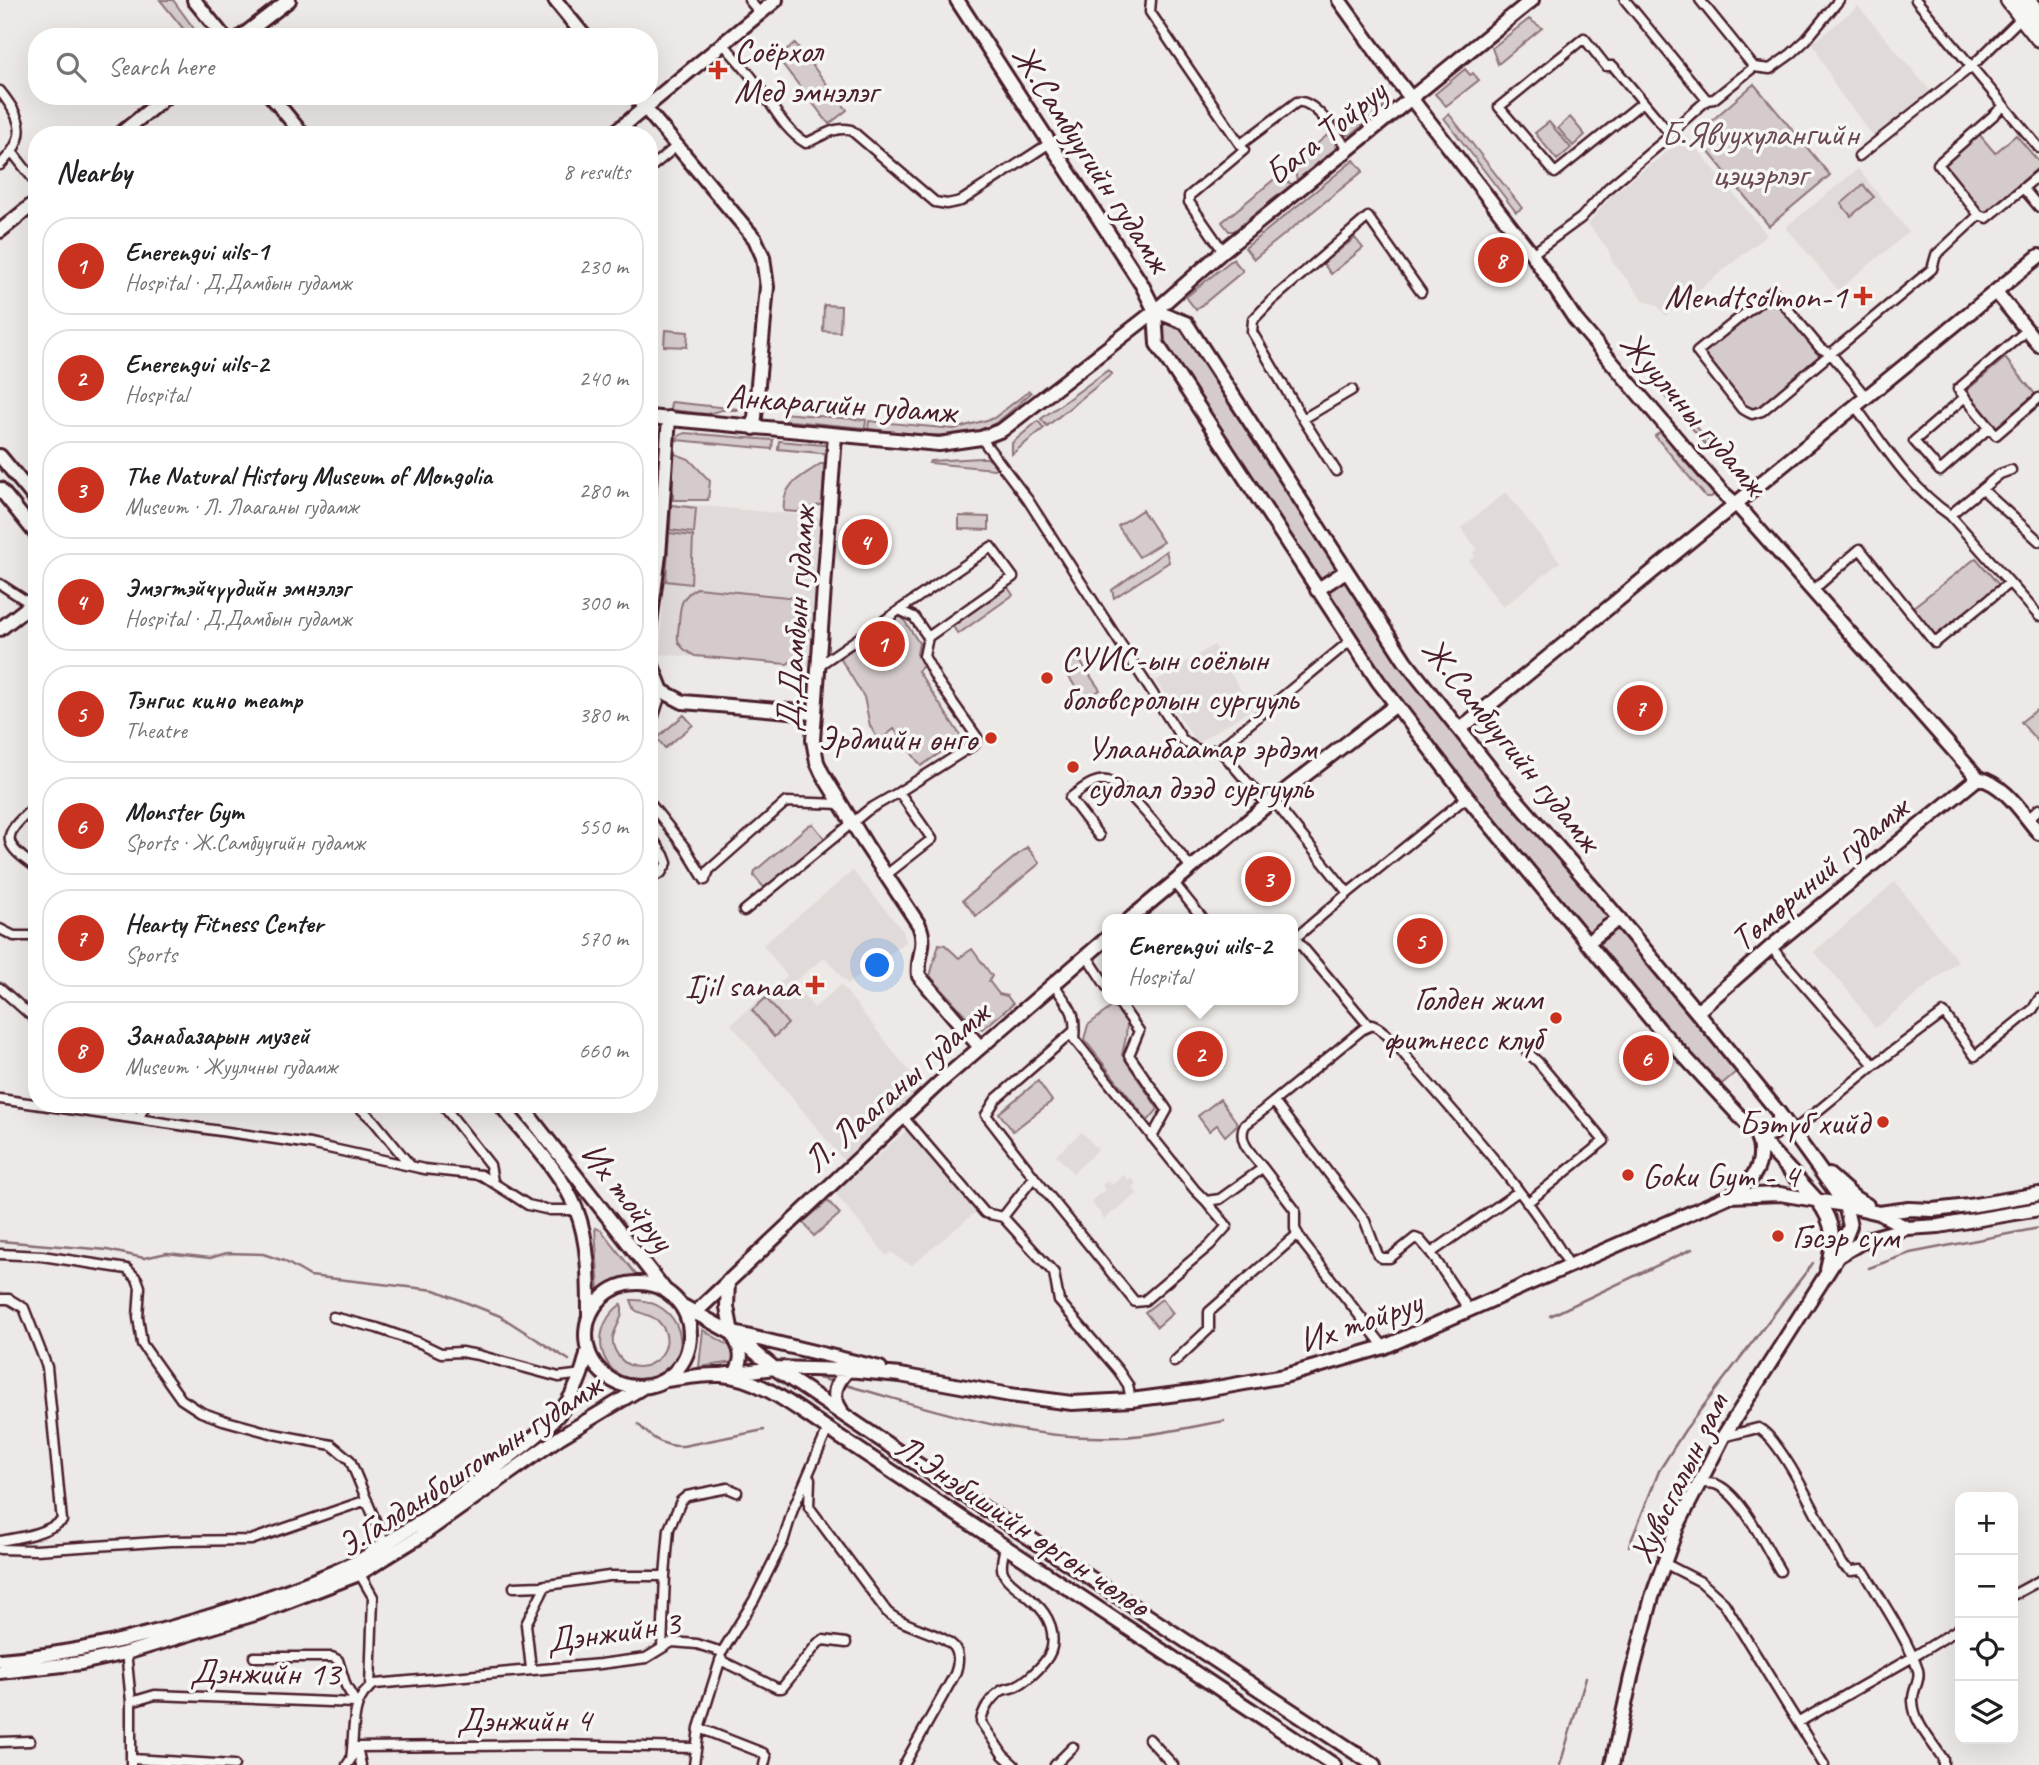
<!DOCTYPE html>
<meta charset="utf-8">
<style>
:root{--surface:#fff;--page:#f6f6f6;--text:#202124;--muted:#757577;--line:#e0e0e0;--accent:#c8321e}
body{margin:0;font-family:Caveat,sans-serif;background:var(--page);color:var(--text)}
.controls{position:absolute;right:21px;bottom:21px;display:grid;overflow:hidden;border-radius:14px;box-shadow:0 7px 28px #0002}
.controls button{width:63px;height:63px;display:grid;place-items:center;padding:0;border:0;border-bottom:2px solid var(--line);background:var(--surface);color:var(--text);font:35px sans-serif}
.you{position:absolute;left:878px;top:966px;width:24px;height:24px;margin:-18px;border:5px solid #fff;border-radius:50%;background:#1a73e8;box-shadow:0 0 0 10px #1a73e833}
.badge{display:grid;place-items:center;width:46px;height:46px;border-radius:50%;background:var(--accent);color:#fff;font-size:23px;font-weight:700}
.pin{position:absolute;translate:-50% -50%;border:4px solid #fff;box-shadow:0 2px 7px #0006}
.popup{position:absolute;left:1102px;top:914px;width:196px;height:91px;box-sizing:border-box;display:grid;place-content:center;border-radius:14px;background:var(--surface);filter:drop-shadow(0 2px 5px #0005);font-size:23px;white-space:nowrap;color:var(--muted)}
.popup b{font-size:26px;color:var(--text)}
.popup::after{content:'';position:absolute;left:50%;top:100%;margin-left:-14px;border:14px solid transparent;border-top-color:var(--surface)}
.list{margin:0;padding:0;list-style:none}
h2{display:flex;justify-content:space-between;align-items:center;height:91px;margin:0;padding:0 28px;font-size:30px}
h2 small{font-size:23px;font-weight:400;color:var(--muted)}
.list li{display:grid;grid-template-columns:46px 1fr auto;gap:21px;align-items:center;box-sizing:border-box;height:98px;margin:0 14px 14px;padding:0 14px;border:2px solid var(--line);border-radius:28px}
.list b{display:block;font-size:26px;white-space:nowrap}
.list p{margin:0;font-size:23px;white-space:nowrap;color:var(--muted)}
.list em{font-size:23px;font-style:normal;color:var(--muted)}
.icon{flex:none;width:38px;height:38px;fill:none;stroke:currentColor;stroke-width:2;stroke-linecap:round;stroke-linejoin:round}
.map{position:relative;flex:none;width:2039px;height:1765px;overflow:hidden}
.search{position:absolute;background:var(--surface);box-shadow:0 7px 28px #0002;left:28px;top:28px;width:630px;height:77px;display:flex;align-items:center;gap:18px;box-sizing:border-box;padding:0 24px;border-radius:28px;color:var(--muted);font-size:26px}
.panel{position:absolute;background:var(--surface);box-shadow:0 7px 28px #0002;left:28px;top:126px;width:630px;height:987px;border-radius:28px}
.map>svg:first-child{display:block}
</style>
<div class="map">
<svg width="2039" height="1765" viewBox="0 0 2039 1765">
<rect width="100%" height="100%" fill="#ece9e6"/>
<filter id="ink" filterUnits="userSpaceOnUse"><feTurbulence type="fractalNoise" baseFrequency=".0143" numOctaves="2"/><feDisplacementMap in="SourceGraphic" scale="14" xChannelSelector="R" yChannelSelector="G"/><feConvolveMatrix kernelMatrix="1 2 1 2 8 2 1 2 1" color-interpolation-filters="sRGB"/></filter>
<g filter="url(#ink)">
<path fill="#e0dad8" d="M1858 6 1931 92 1874 137 1837 89 1813 43Z
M1687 136 1767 235 1666 316 1656 304 1645 302 1612 261 1608 249 1588 224 1611 196Z
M1858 169 1909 232 1838 290 1786 227Z
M1506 492 1560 562 1503 607 1469 561 1475 556 1473 553 1477 549 1461 528Z
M669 503 822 517 809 667 660 654Z
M1214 645 1252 709 1197 743 1156 681Z
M853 871 903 931 906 942 848 984 825 957 793 983 814 1008 841 985 923 1089 895 1118 845 1162 731 1024 787 976 763 945Z
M1895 882 1958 961 1875 1028 1847 989 1814 952Z
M908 1129 977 1211 912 1265 900 1259 892 1252 887 1256 835 1193Z
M1082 1132 1098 1150 1073 1173 1056 1155Z
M1124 1175 1128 1180 1131 1178 1136 1184 1133 1187 1137 1194 1104 1219 1091 1201 1105 1190 1102 1185 1108 1181 1112 1185Z"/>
<path fill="#d4cbca" stroke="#8f757a" stroke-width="2" d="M160 0H173L200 37H190Z
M1529 19 1542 28 1498 64 1492 48Z
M795 43 847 110 829 124 777 57Z
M1465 69 1470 75 1473 73 1479 80 1446 106 1435 94Z
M1754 84 1830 175 1769 226 1695 135Z
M1380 90 1386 97 1384 107 1351 135C1346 136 1336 132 1338 126Z
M1449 114 1522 208 1516 212 1444 118Z
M1570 117 1585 135 1573 146 1558 128Z
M1549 122 1571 148 1557 160 1535 133Z
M1331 132 1336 140 1335 149 1297 180 1293 164Z
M1979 134 1995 153 2016 135 2039 162V167L1984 214 1943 165Z
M1354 160 1363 171 1254 259 1245 248Z
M1277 177 1292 184 1234 231H1229L1222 222Z
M1863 185 1874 197 1851 216 1841 204Z
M1355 238 1363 248 1331 274 1323 263Z
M1233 259 1243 271 1196 310 1186 297Z
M1772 296 1821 358 1751 412 1703 351Z
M824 305 841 306 840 332 823 331Z
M1167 322 1177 324 1181 328 1403 667 1465 746 1736 1072 1722 1084 1685 1049 1490 816 1385 681 1161 343 1159 328Z
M665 330 688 332 687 347 664 346Z
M2005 358 2035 394 1995 428 1965 392Z
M1108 370 1112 374 1047 426 1041 419Z
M1655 377 1710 443 1707 446 1651 380Z
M1029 391 1031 393C1020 402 1009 414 997 422 961 445 908 432 868 429L869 421 954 429 994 418Z
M671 402 748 410H722L707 414 670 410Z
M782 413 866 420 865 428 781 420Z
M1038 421 1044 428 1012 454V443Z
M1662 431 1678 454 1714 495 1711 497H1706L1655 436Z
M685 433 773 440 772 449 676 440 680 435Z
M779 441 824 445 830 448 832 454 778 449Z
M673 453 689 459 710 481 708 500H673Z
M981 458H987L998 466 994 469 929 463 930 461Z
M820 464H824L823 504 797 512 784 511C781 484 801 478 820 464Z
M671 505 696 508 694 533 670 530Z
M1142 510 1163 542 1139 557 1118 526Z
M959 516 989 517V530L959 529Z
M669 533 693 536 691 584 666 581Z
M1166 551 1169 562 1114 598 1112 590Z
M1976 558 1999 585 1936 637 1912 608Z
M1007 586 1013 595 958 634 952 625Z
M697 588 798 598C813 612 809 635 803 653L787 664 695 656C688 652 680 648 678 640 677 635 679 628 679 622 680 606 681 596 697 588Z
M900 614 919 643 917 654 924 665 918 671 962 738 921 766 894 729 879 741 870 726 864 697 840 658Z
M1078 658 1100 690 1084 700 1063 668Z
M2039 708V739L2037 741 2021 722Z
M684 715 693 725 665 748 657 738Z
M813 824 825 839 766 890 754 876 755 871 809 825Z
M1027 847 1040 863 976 916 963 900Z
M939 944 945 945 959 958 972 949 992 976 989 981 999 994 1007 996 1013 1004 983 1029 975 1026 930 976Z
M766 998 788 1024 774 1037 752 1010Z
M1113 1006 1127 1022 1126 1037 1122 1055 1158 1109 1148 1121 1084 1039 1088 1025Z
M1038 1081 1052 1101 1013 1131 999 1113Z
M1220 1099 1238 1124 1225 1136 1217 1125 1209 1131 1198 1116Z
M828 1201 840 1214 814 1236 803 1222Z
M595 1228 601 1230 638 1277 599 1291Z
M1162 1299 1173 1313 1157 1327 1145 1312Z
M631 1300C682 1298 700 1360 654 1377 608 1394 580 1335 621 1304 627 1321 606 1332 615 1350 633 1389 686 1352 659 1322 653 1315 643 1315 635 1310Z
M703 1330 733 1348 740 1355 735 1362 699 1367Z"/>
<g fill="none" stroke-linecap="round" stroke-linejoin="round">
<path stroke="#886e73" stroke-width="2.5" d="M0 1241 107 1250 144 1258 167 1253 210 1258 227 1253 263 1254 284 1261 310 1276 435 1290 500 1316 569 1360
M1869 1268 1910 1253 2039 1228
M1550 1316 1692 1249
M818 1378 835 1382
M842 1384C933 1409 1023 1441 1118 1437 1153 1436 1189 1427 1224 1421
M638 1424C651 1438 664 1447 683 1446L764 1430
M1629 1546 1659 1471 1685 1430 1813 1263
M1560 1765 1586 1677"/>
<defs>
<path id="street" d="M749 0 760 13
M1151 0 1150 12 1244 150 1189 196V202L1223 251
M1625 0 1707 100
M1700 0 1754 67
M1916 0 2039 148
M723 43C734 57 746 69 756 83 772 103 783 130 806 143 820 138 835 125 851 130L935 202 947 204 961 201 1050 143
M0 91C23 120 29 137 0 165
M1643 102 1555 173 1499 107 1584 38 1606 66H1613L1671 135
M2004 106 1938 164 1979 215 1987 218 2039 175
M1241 144 1297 102C1315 99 1338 136 1348 150
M13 153 37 184
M1859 156 1971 67 2022 17
M649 169 678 145
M2023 188 2039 207
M1532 254 1581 218 1608 188 1671 135 1683 121 1707 100 1714 99 1754 67 1770 69 1791 54 1806 40 1839 0
M2027 330 1958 389 1996 435 2039 398
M1352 390 1303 419 1252 332 1253 320 1271 301 1368 217 1421 292
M1866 397 1831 354 1820 348 1773 291 1697 352 1742 409 1752 414 1762 411 1932 269 1936 255 1979 215
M1965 397 1914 441 1940 471 1990 427
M1855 406C1883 444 1910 488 1950 515L2039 616
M1303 419 1336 471
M981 438 1028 500 1182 739C1195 750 1202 753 1219 749L1267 805
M1983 490 2039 541
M1950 515 2000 474 2011 470
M0 584 31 604
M1813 590 1860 549 1935 643 2009 583
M818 666 991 547 1013 577 928 637 914 617 899 610
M649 731 662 691
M1219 749 1350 641
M1273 800 1348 893 1467 797
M649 802 686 849 705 880
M37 812 32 809C0 837 3 844 37 868
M2027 820 2039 809
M649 834 664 855 667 863 661 873 649 879
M1099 836 1070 798C1083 788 1097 775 1114 783 1128 788 1179 852 1191 868
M707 875 709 870 786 802 841 804
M886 875 932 839 899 792 975 744 977 737 937 680 924 656 928 637
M1174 883 1203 919
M744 911 868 810 899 792
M0 929 14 936H31L37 940
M1295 938 1369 1026
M1293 940 1348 893
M1771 947 1874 1065
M1086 955 1107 987
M1053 982C1067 1008 1077 1006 1074 1039L1195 1190 1206 1201 1220 1199 1263 1168C1253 1155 1236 1141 1245 1125L1363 1029 1372 1025C1388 1030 1406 1058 1417 1070 1472 1132 1528 1195 1570 1266
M0 988 37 1021
M1117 1000 1139 1031 1129 1055 1167 1110 1152 1137
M1527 1052 1538 1062 1604 1141 1527 1203
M0 1099 310 1144 424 1169 481 1175 528 1205 550 1210H577
M1274 1102 1365 1221 1378 1255 1382 1258H1390L1415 1238 1420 1240 1431 1253
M120 1104 138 1119 146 1104
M356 1104 374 1121 410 1165
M442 1104 490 1165 493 1181
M903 1117 985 1213 1003 1217 1054 1273 1059 1301 1118 1370 1128 1385 1131 1400
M1792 1132 1874 1065 1944 1013 1975 1056 2033 1009 2039 999
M1263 1168 1295 1210V1229L1303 1243 1384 1347
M1034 1177 1135 1302 1144 1301 1210 1245 1227 1226 1206 1201
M1003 1217 1034 1177 986 1115 996 1099 1074 1031
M0 1254 42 1256 127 1269 137 1279 140 1287 138 1317 142 1344 181 1399 201 1412 223 1420 274 1434 332 1445 350 1460 385 1544
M0 1299H9L24 1308 47 1367 62 1521C43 1534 22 1537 0 1541
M1469 1310 1431 1253 1519 1191
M333 1317 377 1328 420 1343 441 1353 461 1352 478 1355 559 1377 583 1374
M1174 1362 1209 1329V1312L1298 1234
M1723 1437 1758 1428C1784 1440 1825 1535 1843 1565L1851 1571 1861 1570 1865 1573C1881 1600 1908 1640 1918 1670 1921 1681 1912 1690 1913 1701 1914 1724 1932 1741 1943 1759V1765
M810 1479 809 1507 887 1612C904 1628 944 1633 955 1648 960 1656 958 1666 955 1674L904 1765
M1699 1483C1704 1483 1710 1483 1715 1484 1741 1493 1766 1548 1780 1571
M1005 1546C1004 1553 1001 1562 1002 1568 1003 1589 1059 1601 1052 1647 1050 1660 1029 1680 1016 1686 1012 1689 1005 1688 1001 1691 991 1697 982 1711 981 1722L1003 1755 1014 1765
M0 1549 36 1550 170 1541 251 1540 367 1500
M1664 1563 1701 1582 1724 1603 1824 1765
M358 1571 373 1597 370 1687
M665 1576 669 1529 681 1501 687 1496 728 1488 737 1492
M514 1587 541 1586 609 1576H665L662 1648
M2013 1595 2039 1581
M126 1651 131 1702V1765
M720 1660 777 1688H782L818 1643 823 1640 846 1643
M531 1669 526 1624 546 1585
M131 1702 155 1695 356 1703 346 1686 338 1660 332 1657H254
M1799 1722 1913 1657 1960 1628
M699 1728 763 1753 766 1757 764 1765
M1149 1739 1173 1765
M0 1742 30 1741
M353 1745 357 1747 556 1745 695 1748
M357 1747 361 1765
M132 1759 234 1765
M347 1765 351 1759C355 1733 349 1698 375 1684L600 1664 646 1658 672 1642 697 1644 722 1652 754 1600 783 1542 793 1509 828 1429
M694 1765 699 1728 721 1658
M1055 1765 1073 1747"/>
<path id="secondary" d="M194 0 224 37
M555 0 585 37
M1339 0 1393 75 1532 254 1575 319 1722 492 1737 505 1978 778C2005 784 2022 813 2039 833
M241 37 289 0
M271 96 303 135
M635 96 755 239 763 257 767 287 754 428
M119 135 167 96
M612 135 776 0
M0 231 37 201
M1996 292 2039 345
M649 417 939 444 981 438 1002 430 1155 311 1223 251 1532 0
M835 435 813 740 817 762 822 773 866 845 919 925C928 946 916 957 919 976L979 1046
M0 629 37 600
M649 630 659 555 669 418
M649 649 651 663 662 691 683 702 813 713
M1460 729 2039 256
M1130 919 1273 800 1396 705
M1697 1012 1771 947 1978 778
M1817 1200C1836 1225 1834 1240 1827 1269
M728 1281 727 1307 732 1333
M696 1312 938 1084 1107 938
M1612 1765 1631 1677 1652 1597 1677 1527 1723 1437 1838 1256 1850 1226 1845 1205"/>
<path id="primary" d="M957 0 1142 285 1155 311 1157 344 1378 681 1467 797 1659 1029 1817 1200
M1155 311 1186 323 1405 661 1501 782 1600 896 1715 1034 1779 1113 1845 1205
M0 456 37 501
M0 489 37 535
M1317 590 1346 571
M1587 943 1619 918
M500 1104C526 1137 561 1170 576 1209 589 1241 589 1281 589 1316
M520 1104 664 1289
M1755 1131 1765 1135 1774 1133 1779 1125V1113
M1829 1175 1855 1198 1867 1205
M1732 1194C1755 1181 1767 1161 1756 1134
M1879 1213 1909 1209 1933 1210 1969 1206 2039 1194
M1838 1256 1867 1239 1907 1228
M586 1335a52 52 0 1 1 104 0a52 52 0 1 1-104 0Z
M681 1305 732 1333 774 1368 896 1450 1374 1765
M734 1333 880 1368
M735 1339C742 1352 743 1359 736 1372
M721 1375 774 1368 848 1370 900 1375 1010 1395 1072 1403 1131 1400 1200 1391 1284 1376 1384 1347 1729 1196 1780 1194 1845 1205 1879 1213 1907 1228 1939 1226 2039 1209
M666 1380C683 1378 703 1374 721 1375 759 1377 797 1409 828 1429L1334 1765
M841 1410C830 1395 836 1383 848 1370
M0 1660C75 1654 146 1636 217 1614 263 1600 309 1584 352 1564 364 1559 376 1550 388 1542 426 1519 462 1494 497 1467 544 1429 575 1413 588 1349
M0 1672 81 1663 126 1653 255 1614 359 1574 419 1537 560 1437 643 1387"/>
<path id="highway" d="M2009 0 2039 38
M2027 0 2039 15"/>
</defs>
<use href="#street" stroke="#4a1f2b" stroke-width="13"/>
<use href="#secondary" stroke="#4a1f2b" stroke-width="18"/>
<use href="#primary" stroke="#4a1f2b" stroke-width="18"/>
<use href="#highway" stroke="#4a1f2b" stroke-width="21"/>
<use href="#street" stroke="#f6f6f2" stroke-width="8"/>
<use href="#secondary" stroke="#f6f6f2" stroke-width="12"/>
<use href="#primary" stroke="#f6f6f2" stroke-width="12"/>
<use href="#highway" stroke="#f6f6f2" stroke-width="16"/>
</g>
</g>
<g fill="#c8321e" stroke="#f6f6f2" stroke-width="2.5">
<path d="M714.5 59.5h7v7h7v7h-7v7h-7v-7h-7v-7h7z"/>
<path d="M1859.5 285.5h7v7h7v7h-7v7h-7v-7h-7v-7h7z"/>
<circle cx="1047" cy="678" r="7"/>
<circle cx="991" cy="738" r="7"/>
<circle cx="1073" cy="767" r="7"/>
<path d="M811.5 974.5h7v7h7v7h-7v7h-7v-7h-7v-7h7z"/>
<circle cx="1556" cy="1018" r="7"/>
<circle cx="1883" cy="1122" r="7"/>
<circle cx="1628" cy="1175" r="7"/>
<circle cx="1778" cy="1236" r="7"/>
</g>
<g text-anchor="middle" stroke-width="7" stroke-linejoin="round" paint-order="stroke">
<g font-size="35" fill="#4a1f2b" stroke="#f6f6f2" text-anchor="start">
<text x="734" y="62">Соёрхол<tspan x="734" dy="40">Мед эмнэлэг</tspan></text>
<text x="1847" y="308" text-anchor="end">Mendtsolmon-1</text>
<text x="1061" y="670">СУИС-ын соёлын<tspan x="1061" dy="40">боловсролын сургууль</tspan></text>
<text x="977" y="750" text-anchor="end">Эрдмийн өнгө</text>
<text x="1087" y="759">Улаанбаатар эрдэм<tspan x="1087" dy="40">судлал дээд сургууль</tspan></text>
<text x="799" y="997" text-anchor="end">Ijil sanaa</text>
<text x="1542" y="1010" text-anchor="end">Голден жим<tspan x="1542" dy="40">фитнесс клуб</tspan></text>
<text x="1869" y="1134" text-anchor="end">Бэтүб хийд</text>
<text x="1642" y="1187">Goku Gym - 4</text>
<text x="1792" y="1248">Гэсэр сүм</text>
</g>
<g font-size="35" fill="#4a1f2b" stroke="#f6f6f2">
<text transform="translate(1325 132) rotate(-39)" y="12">Бага Тойруу</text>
<text transform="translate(1092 158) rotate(57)" y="12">Ж.Самбуугийн гудамж</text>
<text transform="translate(841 403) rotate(4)" y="12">Анкарагийн гудамж</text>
<text transform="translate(1694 413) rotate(49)" y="12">Жуулчны гудамж</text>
<text transform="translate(795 619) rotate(-86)" y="12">Д.Дамбын гудамж</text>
<text transform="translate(1512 744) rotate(51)" y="12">Ж.Самбуугийн гудамж</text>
<text transform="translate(1819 873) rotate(-40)" y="12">Төмөрчний гудамж</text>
<text transform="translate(896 1086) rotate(-42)" y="12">Л. Лааганы гудамж</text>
<text transform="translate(628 1196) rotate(52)" y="12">Их тойруу</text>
<text transform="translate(1360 1321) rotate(-19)" y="12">Их тойруу</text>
<text transform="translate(469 1465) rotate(-33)" y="12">Э.Галданбошготын гудамж</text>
<text transform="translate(1678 1478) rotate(-64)" y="12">Хувьсгалын зам</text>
<text transform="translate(1023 1525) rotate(34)" y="12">Л.Энэбишийн өргөн чөлөө</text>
<text transform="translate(613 1631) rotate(-8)" y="12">Дэнжийн 3</text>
<text transform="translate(265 1672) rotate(1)" y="12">Дэнжийн 13</text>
<text x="524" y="1731">Дэнжийн 4</text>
</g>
<g font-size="35" fill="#6c4a53" stroke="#f6f6f2">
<text x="1760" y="145">Б.Явуухулангийн<tspan x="1760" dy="40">цэцэрлэг</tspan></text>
</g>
</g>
</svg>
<div class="controls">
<button>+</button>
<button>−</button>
<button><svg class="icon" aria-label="locate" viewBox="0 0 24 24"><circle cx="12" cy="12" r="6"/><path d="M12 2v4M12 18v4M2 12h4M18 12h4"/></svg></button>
<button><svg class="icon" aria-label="layers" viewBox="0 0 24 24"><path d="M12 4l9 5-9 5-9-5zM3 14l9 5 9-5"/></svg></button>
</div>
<div class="you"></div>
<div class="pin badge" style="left:882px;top:644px">1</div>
<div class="pin badge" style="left:1200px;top:1054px">2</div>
<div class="popup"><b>Enerengui uils-2</b>Hospital</div>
<div class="pin badge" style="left:1268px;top:879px">3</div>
<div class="pin badge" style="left:865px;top:542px">4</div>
<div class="pin badge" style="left:1420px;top:941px">5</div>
<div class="pin badge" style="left:1646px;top:1058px">6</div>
<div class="pin badge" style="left:1640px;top:708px">7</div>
<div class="pin badge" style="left:1501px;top:260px">8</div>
<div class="search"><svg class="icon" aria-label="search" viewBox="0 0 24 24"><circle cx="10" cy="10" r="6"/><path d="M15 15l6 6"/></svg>Search here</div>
<section class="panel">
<h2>Nearby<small>8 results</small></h2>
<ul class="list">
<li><span class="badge">1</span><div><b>Enerengui uils-1</b><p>Hospital · Д.Дамбын гудамж</p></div><em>230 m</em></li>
<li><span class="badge">2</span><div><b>Enerengui uils-2</b><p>Hospital</p></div><em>240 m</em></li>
<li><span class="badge">3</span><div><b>The Natural History Museum of Mongolia</b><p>Museum · Л. Лааганы гудамж</p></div><em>280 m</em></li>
<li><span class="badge">4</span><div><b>Эмэгтэйчүүдийн эмнэлэг</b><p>Hospital · Д.Дамбын гудамж</p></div><em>300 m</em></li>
<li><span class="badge">5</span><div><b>Тэнгис кино театр</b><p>Theatre</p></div><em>380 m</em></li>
<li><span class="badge">6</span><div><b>Monster Gym</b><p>Sports · Ж.Самбуугийн гудамж</p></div><em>550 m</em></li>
<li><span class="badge">7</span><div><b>Hearty Fitness Center</b><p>Sports</p></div><em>570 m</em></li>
<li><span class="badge">8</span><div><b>Занабазарын музей</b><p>Museum · Жуулчны гудамж</p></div><em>660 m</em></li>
</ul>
</section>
</div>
